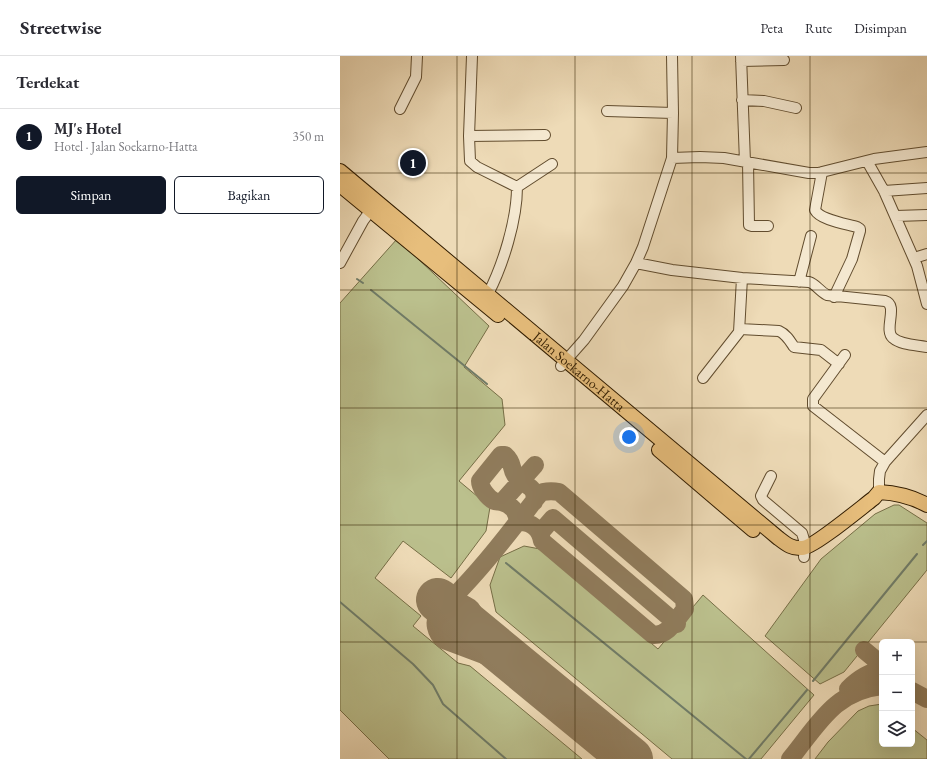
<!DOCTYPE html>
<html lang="id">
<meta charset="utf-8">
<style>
:root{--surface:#fff;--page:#f2f2f3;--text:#2b2b33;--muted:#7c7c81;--line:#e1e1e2;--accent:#111827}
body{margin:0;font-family:"EB Garamond",serif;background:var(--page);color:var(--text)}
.controls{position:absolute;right:12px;bottom:12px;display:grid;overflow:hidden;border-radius:6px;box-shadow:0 4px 16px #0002}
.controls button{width:36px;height:36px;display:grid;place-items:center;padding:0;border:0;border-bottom:1px solid var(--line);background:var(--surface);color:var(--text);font:20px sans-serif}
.you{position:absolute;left:289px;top:381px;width:14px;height:14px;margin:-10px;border:3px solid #fff;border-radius:50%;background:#1a73e8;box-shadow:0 0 0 6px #1a73e833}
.badge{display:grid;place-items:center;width:26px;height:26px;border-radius:50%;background:var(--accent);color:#fff;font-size:13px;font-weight:700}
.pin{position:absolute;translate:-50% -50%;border:2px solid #fff;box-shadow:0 1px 4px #0006}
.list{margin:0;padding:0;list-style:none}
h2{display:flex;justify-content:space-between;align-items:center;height:52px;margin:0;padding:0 16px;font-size:17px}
h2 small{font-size:13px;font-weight:400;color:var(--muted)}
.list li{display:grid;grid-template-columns:26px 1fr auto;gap:12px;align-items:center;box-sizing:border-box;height:56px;padding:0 16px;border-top:1px solid var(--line)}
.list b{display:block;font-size:15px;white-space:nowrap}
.list p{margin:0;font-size:13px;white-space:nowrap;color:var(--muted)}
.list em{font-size:13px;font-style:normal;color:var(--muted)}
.actions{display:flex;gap:8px;padding:12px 16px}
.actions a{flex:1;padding:9px 0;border:1px solid var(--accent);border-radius:6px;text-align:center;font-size:14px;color:var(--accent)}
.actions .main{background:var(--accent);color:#fff}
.icon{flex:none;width:22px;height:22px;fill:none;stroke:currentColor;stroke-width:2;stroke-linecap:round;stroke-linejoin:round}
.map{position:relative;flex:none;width:587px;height:703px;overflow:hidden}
header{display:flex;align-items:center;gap:24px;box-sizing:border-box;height:56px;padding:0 20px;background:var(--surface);border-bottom:1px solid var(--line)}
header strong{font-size:19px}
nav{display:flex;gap:22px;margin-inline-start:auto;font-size:14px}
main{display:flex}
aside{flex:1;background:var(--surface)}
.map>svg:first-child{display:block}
</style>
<header>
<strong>Streetwise</strong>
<nav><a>Peta</a><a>Rute</a><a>Disimpan</a></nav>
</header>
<main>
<aside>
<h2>Terdekat<small></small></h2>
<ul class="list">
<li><span class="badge">1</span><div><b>MJ's Hotel</b><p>Hotel · Jalan Soekarno-Hatta</p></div><em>350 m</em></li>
</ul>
<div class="actions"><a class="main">Simpan</a><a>Bagikan</a></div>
</aside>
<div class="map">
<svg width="587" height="703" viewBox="0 0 587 703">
<rect width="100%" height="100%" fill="#eedbb7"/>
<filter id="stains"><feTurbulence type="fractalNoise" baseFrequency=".005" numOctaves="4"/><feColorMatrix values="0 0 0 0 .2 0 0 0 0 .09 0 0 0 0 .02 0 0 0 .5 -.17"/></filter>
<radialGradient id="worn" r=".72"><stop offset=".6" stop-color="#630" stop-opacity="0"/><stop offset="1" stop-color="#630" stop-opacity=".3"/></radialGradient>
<path fill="#bbc08d" stroke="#766e46" d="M57 183 149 270 124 311 162 343 165 369 119 425 150 451 146 475 111 522 63 485 35 522 81 560 73 570 118 607 130 610 242 703H49L0 654V247Z
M554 449H559L587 467V514L504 616 480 628 425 580 481 503 535 458Z
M184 490 200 493 318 593 363 539 474 639 421 703H332L156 556 150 529 160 501Z
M542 648V688H572V672L587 684V703H475L488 686 518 655 529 650Z"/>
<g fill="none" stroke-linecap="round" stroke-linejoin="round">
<path stroke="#707c68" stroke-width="2" d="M17 223 23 227
M31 234 147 328
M583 489 587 485
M166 507 406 703
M0 546 73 608 93 629 103 648 166 703
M473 625 577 498
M409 703 467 634"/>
<path stroke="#907c5c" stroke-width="18" d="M162 446 195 409
M200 477 213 462 337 568
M104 550C132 524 156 494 179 464 184 459 198 438 203 436 208 435 214 435 219 436L344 543 345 553C336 564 328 580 313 579L202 485C200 473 191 465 178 466 177 455 171 448 161 446 158 445 156 446 154 445 148 442 140 432 140 425L161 399H165C174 407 170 411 175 419 181 430 198 428 194 446
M155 591C149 587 142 584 138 578 131 567 141 553 122 548 99 541 86 569 104 584L178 612 224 648
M524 594 542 609
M508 633C517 624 529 616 542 614
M572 635 587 643
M450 703C478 669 494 635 542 630"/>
<path stroke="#907c5c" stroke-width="44" d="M98 544 291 703"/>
<defs>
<path id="minor" d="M132 0 129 80 130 105 137 111 177 131C177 164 163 209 148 238
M401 0 405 106
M401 5 444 4
M402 44 424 45 456 52
M60 53 76 21 77 0
M267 55 333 57
M129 80 205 79
M332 102 360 101 384 102 469 117H478L534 103 587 96
M527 105 544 135 577 210 587 248
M408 106 409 169 412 170H428
M482 116 475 154C480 164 507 168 517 171L520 173V175L512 203 494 241
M177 131 212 108
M544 135 587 132
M556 160 587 159
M574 202 587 198
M0 207 23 165 31 154
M296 207 332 214 402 222 469 226C476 228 479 235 487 239L545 245C559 249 543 274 553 282 561 289 577 289 587 291
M459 226 471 180
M400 273 439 275C446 278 450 285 454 291L481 294 499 308
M505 299 473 343V350L545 406
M221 310 244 284 283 230 296 207 303 191 332 102 333 57 332 0
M363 322 399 276 402 222
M431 420 421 440 423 444 462 477 465 487 464 501
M539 436V423L540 415 545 406 587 359"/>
<g id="highway">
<path id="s1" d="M0 115 437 481C445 487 451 493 462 492 473 492 522 451 534 442L539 436C557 437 571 440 587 449"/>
<path d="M0 129 158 259"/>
<path d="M319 394 413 474"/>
</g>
</defs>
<use href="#minor" stroke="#614c2e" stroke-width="12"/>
<use href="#highway" stroke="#321d00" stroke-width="16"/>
<use href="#minor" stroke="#f4e8d0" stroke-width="10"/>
<use href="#highway" stroke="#e7be7c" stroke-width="14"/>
</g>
<path fill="none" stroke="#321d00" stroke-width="1" stroke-opacity="0.55" d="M117 0V703M235 0V703M352 0V703M470 0V703M0 117H587M0 234H587M0 352H587M0 469H587M0 586H587"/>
<g text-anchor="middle" stroke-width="4" stroke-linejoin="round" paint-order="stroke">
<g font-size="14" fill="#321d00" stroke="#f4e8d0">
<text dy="5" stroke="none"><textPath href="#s1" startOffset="312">Jalan Soekarno-Hatta</textPath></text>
</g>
</g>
<rect width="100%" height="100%" filter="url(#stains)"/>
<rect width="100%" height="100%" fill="url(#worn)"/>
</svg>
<div class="controls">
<button>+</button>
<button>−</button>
<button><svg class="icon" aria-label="layers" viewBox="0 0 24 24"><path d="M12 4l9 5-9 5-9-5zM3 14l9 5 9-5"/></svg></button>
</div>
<div class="you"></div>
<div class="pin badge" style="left:73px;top:107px">1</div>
</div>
</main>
